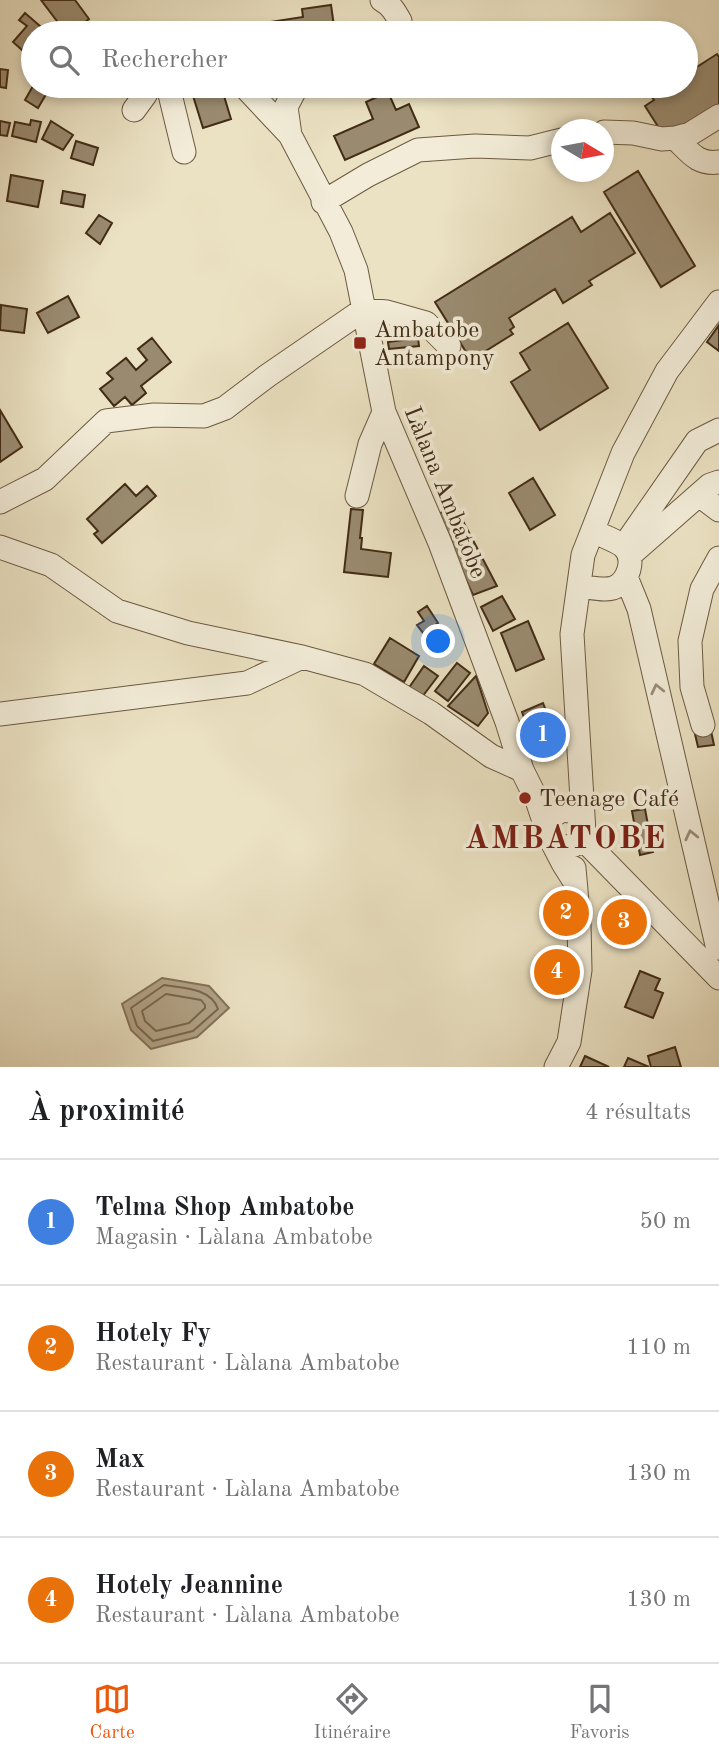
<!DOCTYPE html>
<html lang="fr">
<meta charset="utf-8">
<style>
:root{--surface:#fff;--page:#f6f6f6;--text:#202124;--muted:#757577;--line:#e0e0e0;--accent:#ea580c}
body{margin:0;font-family:"Old Standard TT",serif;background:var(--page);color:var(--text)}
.compass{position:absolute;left:551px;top:119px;width:63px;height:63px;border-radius:50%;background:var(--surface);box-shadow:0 4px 10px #0003;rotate:100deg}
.you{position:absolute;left:439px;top:642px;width:24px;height:24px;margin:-18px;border:5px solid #fff;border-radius:50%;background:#1a73e8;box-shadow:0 0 0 10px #1a73e833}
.badge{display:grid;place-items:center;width:46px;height:46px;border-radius:50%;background:var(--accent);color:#fff;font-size:23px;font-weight:700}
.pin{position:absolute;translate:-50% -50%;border:4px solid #fff;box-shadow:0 2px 7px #0006}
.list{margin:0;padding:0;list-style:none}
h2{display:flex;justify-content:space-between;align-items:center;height:91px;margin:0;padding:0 28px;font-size:30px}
h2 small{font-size:23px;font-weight:400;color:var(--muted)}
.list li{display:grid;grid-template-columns:46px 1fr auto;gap:21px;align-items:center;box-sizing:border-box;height:126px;padding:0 28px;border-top:2px solid var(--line)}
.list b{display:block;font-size:26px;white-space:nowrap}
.list p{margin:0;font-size:23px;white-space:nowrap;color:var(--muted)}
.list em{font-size:23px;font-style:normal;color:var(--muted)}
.icon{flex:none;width:38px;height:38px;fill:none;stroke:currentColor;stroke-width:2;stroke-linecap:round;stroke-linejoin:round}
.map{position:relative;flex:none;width:719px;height:1067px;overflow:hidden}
.search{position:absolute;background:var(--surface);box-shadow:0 4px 10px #0003;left:21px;right:21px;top:21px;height:77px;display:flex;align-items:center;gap:18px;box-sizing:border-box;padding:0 24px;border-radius:38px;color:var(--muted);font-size:26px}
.sheet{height:595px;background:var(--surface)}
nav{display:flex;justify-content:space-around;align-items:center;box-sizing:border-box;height:98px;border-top:2px solid var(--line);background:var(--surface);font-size:19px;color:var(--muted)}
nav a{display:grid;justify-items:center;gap:4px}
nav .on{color:var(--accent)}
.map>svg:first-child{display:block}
</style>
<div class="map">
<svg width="719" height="1067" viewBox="0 0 719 1067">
<rect width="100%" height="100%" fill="#ebe2c3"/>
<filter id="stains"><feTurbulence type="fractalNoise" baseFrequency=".00286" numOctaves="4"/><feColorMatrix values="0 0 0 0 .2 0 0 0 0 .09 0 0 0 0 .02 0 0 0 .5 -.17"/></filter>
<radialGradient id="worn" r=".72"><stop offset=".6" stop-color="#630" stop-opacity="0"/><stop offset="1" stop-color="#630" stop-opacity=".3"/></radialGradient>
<path fill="#b2a488" stroke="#85745a" stroke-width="2" d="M162 978 209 986 229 1008 197 1037 151 1049 131 1030 122 1004Z"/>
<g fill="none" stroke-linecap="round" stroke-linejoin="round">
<path stroke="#7a684f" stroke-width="2" d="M164 985C183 988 211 988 218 1009L193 1031 153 1041 137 1026 131 1008Z
M166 994 201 1000 205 1005V1008L189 1023 156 1031 145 1021 142 1011Z"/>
</g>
<path fill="#9a8b70" stroke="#422c16" stroke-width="2" d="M41 0H75L89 19 71 33H66Z
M331 5 335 33H272L270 22 303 17 302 9Z
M25 13 48 33H33V60L13 42 27 26 19 20Z
M717 54 719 57V108L664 136 645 106 654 100 651 96 667 86H686V74Z
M0 69 8 70 6 88 0 87Z
M33 86H39L48 91 38 108 25 100Z
M190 86H221L231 119 203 128Z
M388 92 396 110 409 104 419 127 345 160 334 136 373 119 366 102Z
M31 120 41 122 36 142 12 136 15 122 30 125Z
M0 121 10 123 7 136 0 135Z
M51 121 73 135 63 150 42 139Z
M76 141 98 148 93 165 71 158Z
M638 171 695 266 661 287 604 192Z
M11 175 43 181 38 207 7 201Z
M63 191 85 195 83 207 61 203Z
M610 213 635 253 589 281 592 285 563 303 555 289 509 318 514 327 510 330 513 334 471 360 435 302 572 217 581 232Z
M99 215 112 223 100 244 86 233Z
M68 296 79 317 48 333 37 313Z
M1 305 27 309 24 333 0 330Z
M568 323 608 388 540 430 511 382 530 370 520 353Z
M719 325V351L707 342Z
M152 338 171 362 141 386 146 393 132 405 125 397 114 406 100 389 113 379 107 373 126 358 136 370 147 360 138 349Z
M418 338 419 346 389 349 388 342Z
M0 410 22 447 0 462Z
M533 478 555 515 530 530 509 493Z
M125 484 136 496 147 486 156 496 102 543 94 534 98 531 87 519Z
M454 504 497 586 473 595 436 516Z
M351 509 363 510 360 538H362L361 549 391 553 388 577 344 572Z
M502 596 515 619 493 631 481 607Z
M427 606 438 623 423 633 417 625 424 621 418 612Z
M528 621 544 659 516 671 501 633Z
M390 638 419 656 404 682 374 664Z
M457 663 470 673 448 701 435 691Z
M424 666 438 676 419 701 406 692Z
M476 676 488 713 478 726 448 706Z
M543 703 559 745 538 754 522 712Z
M711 731 714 745 698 747 695 734Z
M645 809 653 852 640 855 632 811Z
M640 971 660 979 655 990 663 993 653 1018 625 1007Z
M675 1047 681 1067H651L648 1056Z
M585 1056 609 1067H580Z
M628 1058 649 1067H624Z"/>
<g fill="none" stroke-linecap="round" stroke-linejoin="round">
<defs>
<path id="minor" d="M382 0C391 5 395 12 400 21L394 33
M168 86 184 152
M244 86 290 135
M297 86 286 107 290 135 341 232 356 270 384 412 440 543 507 722 522 770 537 800 549 836 563 863 575 882
M134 110 145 95 149 86
M604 132 633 133 662 139 675 138 690 134 719 116
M675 138C690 152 697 165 719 162
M323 202 368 175 418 150 475 146 530 148 562 140
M699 495 719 510
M357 496 370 444 384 412
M0 502 45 479 106 421 154 415 204 416 225 408 267 376 363 310 387 312 426 323 449 346
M624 546 697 441 719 430
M0 547 51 565 117 611 188 633 302 657 247 683 0 714
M630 555 710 485 719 482
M626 577 639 609 717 945 719 948
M579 586C589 587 603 591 613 588 628 583 637 558 623 546 615 540 602 536 593 531
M302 657 365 674 431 713 491 756 522 770
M703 725 692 687 690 641 702 589 719 558
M547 829 551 817 562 810 575 812 583 821
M582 838 719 978
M553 842C566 851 579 847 584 832L572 634 583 555 623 453 667 371 719 302
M556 1067 569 1042 580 970 579 924 574 868"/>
</defs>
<use href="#minor" stroke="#6c5a41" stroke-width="25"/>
<use href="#minor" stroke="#f2ecd8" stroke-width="23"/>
</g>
<defs><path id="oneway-chevron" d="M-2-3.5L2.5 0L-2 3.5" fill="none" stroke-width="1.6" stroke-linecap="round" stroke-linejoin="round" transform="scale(1.75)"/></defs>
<g stroke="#9a8c77">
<use href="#oneway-chevron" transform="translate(657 689) rotate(-103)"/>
<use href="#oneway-chevron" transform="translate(691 835) rotate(-103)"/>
</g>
<g fill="#8f2418" stroke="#f2ecd8" stroke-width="2.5">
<rect x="353" y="336" width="14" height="14" rx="3.5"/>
<circle cx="525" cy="798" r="7"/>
</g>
<g text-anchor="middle" stroke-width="7" stroke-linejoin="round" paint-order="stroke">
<g font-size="24" fill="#422c16" stroke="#f2ecd8" text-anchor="start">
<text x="374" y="337">Ambatobe<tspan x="374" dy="28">Antampony</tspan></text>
<text x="539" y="806">Teenage Café</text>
</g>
<g font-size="24" fill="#422c16" stroke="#f2ecd8">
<text transform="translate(446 492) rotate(68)" y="8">Làlana Ambatobe</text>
</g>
<g font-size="32" font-weight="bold" letter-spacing="2" fill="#7a1f14" stroke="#f2ecd8">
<text x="566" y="848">AMBATOBE</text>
</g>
</g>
<rect width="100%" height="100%" filter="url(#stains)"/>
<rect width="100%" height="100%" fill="url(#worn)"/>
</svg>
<svg class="compass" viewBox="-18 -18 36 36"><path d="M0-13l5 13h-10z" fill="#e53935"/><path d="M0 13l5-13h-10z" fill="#757577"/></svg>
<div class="you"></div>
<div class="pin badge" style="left:543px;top:735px;background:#3f7fe0">1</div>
<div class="pin badge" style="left:566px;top:913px;background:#e8710a">2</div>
<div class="pin badge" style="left:624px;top:922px;background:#e8710a">3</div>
<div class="pin badge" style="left:557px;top:972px;background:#e8710a">4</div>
<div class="search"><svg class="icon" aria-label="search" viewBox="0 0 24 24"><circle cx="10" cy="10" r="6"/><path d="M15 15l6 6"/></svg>Rechercher</div>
</div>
<section class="sheet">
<h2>À proximité<small>4 résultats</small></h2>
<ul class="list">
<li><span class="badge" style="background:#3f7fe0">1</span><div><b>Telma Shop Ambatobe</b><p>Magasin · Làlana Ambatobe</p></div><em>50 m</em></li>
<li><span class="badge" style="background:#e8710a">2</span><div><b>Hotely Fy</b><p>Restaurant · Làlana Ambatobe</p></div><em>110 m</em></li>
<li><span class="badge" style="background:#e8710a">3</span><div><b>Max</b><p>Restaurant · Làlana Ambatobe</p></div><em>130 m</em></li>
<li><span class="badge" style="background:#e8710a">4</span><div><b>Hotely Jeannine</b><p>Restaurant · Làlana Ambatobe</p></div><em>130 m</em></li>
</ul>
</section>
<nav>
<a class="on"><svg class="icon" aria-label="map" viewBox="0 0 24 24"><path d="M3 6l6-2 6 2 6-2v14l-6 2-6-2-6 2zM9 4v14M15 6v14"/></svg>Carte</a>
<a><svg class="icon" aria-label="directions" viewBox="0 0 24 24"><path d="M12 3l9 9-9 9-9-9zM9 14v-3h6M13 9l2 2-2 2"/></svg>Itinéraire</a>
<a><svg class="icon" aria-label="saved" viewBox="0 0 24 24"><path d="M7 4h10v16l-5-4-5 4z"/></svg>Favoris</a>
</nav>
